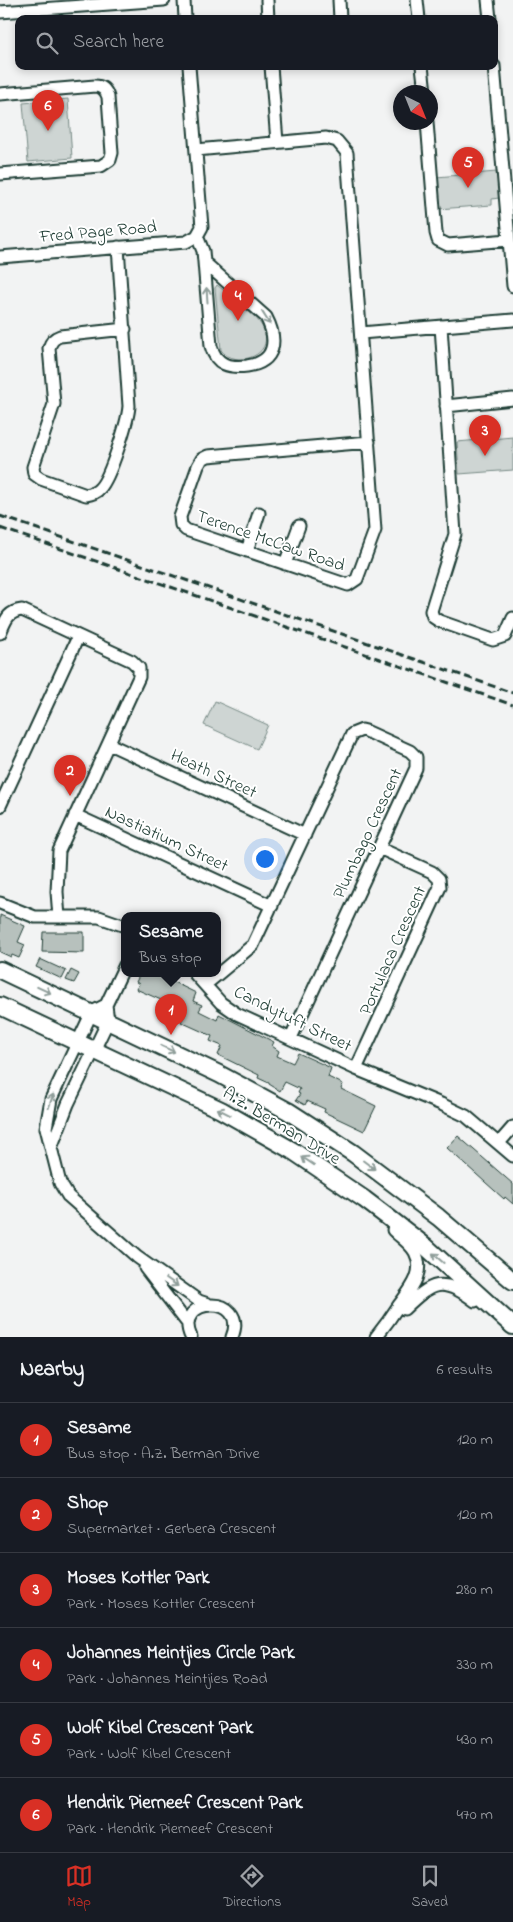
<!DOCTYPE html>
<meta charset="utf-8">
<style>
:root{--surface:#171b24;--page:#242831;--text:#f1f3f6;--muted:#9ea1a6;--line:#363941;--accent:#d93025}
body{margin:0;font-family:"Indie Flower",sans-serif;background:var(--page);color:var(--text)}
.compass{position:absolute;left:393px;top:85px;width:45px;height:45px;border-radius:50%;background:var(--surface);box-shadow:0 2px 8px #0003;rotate:137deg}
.you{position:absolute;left:264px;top:858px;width:18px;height:18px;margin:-12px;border:4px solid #fff;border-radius:50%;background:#1a73e8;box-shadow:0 0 0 8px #1a73e833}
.badge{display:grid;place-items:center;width:32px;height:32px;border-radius:50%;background:var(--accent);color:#fff;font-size:16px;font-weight:700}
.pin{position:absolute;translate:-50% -41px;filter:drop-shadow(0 1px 2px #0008)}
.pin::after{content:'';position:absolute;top:26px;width:18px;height:15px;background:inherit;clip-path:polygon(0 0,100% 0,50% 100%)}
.popup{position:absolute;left:121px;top:912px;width:100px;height:65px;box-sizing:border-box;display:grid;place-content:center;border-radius:10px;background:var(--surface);filter:drop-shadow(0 1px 4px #0005);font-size:16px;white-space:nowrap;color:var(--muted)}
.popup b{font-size:19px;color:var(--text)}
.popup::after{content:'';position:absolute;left:50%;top:100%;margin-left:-10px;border:10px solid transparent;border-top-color:var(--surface)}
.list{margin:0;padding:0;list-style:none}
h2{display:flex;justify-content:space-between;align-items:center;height:65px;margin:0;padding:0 20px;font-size:21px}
h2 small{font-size:16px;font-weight:400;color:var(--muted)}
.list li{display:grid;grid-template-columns:32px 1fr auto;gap:15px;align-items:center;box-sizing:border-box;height:75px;padding:0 20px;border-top:1px solid var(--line)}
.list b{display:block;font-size:19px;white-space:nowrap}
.list p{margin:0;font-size:16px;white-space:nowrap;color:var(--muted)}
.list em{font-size:16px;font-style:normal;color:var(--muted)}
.icon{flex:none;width:28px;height:28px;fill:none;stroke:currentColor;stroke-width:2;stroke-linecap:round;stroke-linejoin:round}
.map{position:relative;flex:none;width:513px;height:1337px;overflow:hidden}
.search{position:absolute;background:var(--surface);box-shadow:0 2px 8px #0003;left:15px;right:15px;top:15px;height:55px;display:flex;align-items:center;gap:12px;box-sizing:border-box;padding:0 18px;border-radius:10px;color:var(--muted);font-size:19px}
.sheet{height:515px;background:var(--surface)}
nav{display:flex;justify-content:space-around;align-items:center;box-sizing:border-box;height:70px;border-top:1px solid var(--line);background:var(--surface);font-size:14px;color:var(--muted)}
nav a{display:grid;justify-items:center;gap:2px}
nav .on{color:var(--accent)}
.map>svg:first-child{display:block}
</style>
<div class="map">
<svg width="513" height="1337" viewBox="0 0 513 1337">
<rect width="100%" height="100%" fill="#f2f3f3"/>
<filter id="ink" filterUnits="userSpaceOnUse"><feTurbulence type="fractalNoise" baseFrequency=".02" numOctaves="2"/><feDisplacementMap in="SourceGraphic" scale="10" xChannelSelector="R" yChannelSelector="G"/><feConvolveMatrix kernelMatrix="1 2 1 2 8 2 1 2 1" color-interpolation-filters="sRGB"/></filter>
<g filter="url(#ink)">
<path fill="#ced5d3" stroke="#768984" d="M68 99 72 158 28 162 23 103Z
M497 172 499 198 492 199V205L438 209 436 177Z
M217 285 255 317C287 351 238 372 221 350L215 288Z
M513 437V470L459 474 457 442Z
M215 701 268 725 257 749 204 725Z"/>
<path fill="#b7c1bd" stroke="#1f3d34" d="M0 915 25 926 18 942 25 945 19 958 12 955 11 957 0 952Z
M43 932H84V953L42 952Z
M40 959 66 971 62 979 36 967Z
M71 970 79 974 74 983 66 980Z
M140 974H167L165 978 196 993 193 1001 202 1005 199 1011 217 1020 219 1014 274 1042 272 1046 279 1051 277 1056 293 1063 298 1053 331 1068 328 1077 343 1084 341 1089 376 1106 364 1131 324 1112 325 1109 307 1101 305 1105 296 1100 300 1094 298 1093 300 1089 285 1082 280 1091 269 1084V1083L258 1078 259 1075 218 1055 222 1046 210 1041 212 1036 181 1022 186 1011 136 989 139 984 136 982Z
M458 1136 513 1184V1204L505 1197 504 1199 447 1148Z"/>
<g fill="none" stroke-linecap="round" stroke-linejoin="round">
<defs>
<path id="street" d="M184 0 185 19
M267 0 268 19
M339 0 340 19
M417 0 419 19
M488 0 490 19
M0 12 164 0
M271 66 277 142
M422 66 425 92
M494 66 513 286
M0 94 95 86C102 86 106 90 108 97L112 153 110 160 101 166 0 174
M427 122 436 233 438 240 448 245 509 240
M196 150 326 138 337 141 347 153 375 530 357 579 348 585 186 530 181 525 180 517 198 466 202 459 208 456 369 442
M197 236 203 251 204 262 211 346C216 365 229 368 247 366 276 362 278 340 266 317L204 262
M118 247 129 406C128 421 110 478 100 488 96 493 92 494 86 495L41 479 34 474 33 467 54 404 49 348C51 341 54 338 60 336L125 329
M0 257 186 242 197 236 202 227 189 66
M441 326 455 534 431 611 433 617 439 621 493 640 505 636 513 618
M361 333 513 320
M446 406 513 399
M247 551 259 513
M285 564 299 526
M0 633C6 620 7 612 22 610L132 661 139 668V677L59 851 57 892 59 917
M109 744 305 835
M0 806 78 637
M75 815 272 906
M0 903 35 917H99L125 926
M195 974 221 1003 237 1014 356 1069 441 1104 466 1116 513 1156
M205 985 253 945 352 734 362 730 366 731 410 751 416 757V768L291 1038
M106 1005 92 1012 51 1099 46 1128 60 1183 68 1196 137 1257 199 1301 208 1304
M356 1069 440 887 439 879 432 872 379 848
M499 1143 513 1127
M51 1148 68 1104 108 1021 106 1005 125 965
M145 1268 188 1324
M404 1309C432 1282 442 1276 475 1301
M191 1337C172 1296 250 1293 232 1337
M376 1337C384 1327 392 1316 399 1305 410 1290 426 1273 415 1252 410 1243 400 1237 393 1230"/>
<path id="secondary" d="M0 970 219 1074 288 1111 353 1153 438 1217 513 1281
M0 1006 221 1110 293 1151 364 1199 389 1218 425 1246 513 1326"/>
</defs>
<use href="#street" stroke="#1f3d34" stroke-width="15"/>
<use href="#secondary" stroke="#1f3d34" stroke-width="20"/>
<use href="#street" stroke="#fff" stroke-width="11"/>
<use href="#secondary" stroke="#fff" stroke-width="16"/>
<path stroke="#1f3d34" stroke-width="3" stroke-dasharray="8 4" stroke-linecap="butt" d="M0 516 513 693
M0 528 513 705"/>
</g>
<defs><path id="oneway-shaft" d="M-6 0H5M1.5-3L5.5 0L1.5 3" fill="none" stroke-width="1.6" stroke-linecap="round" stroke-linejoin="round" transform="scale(1.25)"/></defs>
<g stroke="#8f9e9a">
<use href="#oneway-shaft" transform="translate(207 295) rotate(-94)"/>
<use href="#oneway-shaft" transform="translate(266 318) rotate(58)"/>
<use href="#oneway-shaft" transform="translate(44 990) rotate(25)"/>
<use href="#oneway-shaft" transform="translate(168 1049) rotate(25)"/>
<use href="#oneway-shaft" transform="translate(51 1101) rotate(-71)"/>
<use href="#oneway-shaft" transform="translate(224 1112) rotate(-153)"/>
<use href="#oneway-shaft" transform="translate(308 1161) rotate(-146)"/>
<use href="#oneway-shaft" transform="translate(369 1165) rotate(37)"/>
<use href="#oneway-shaft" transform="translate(438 1258) rotate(-139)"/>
<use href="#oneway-shaft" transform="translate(172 1282) rotate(35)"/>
</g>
</g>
<g text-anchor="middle" stroke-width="4" stroke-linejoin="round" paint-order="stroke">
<g font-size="18" fill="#1f3d34" stroke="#fff">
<text transform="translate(98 231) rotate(-5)" y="6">Fred Page Road</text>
<text transform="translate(271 540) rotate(19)" y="6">Terence McCaw Road</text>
<text transform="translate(214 773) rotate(25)" y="6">Heath Street</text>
<text transform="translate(367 833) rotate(-65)" y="6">Plumbago Crescent</text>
<text transform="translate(167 838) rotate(25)" y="6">Nastiatium Street</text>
<text transform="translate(392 950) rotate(-66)" y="6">Portulaca Crescent</text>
<text transform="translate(293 1018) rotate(26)" y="6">Candytuft Street</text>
<text transform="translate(282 1125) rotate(31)" y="6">A.Z. Berman Drive</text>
</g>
</g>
</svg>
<svg class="compass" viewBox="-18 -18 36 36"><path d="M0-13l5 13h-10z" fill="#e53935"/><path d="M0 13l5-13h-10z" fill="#9ea1a6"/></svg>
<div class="you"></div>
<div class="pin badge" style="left:171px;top:1035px">1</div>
<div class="popup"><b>Sesame</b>Bus stop</div>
<div class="pin badge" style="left:70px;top:796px">2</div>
<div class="pin badge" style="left:485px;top:456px">3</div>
<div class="pin badge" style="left:238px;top:321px">4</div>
<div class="pin badge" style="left:468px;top:188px">5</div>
<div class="pin badge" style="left:48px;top:131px">6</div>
<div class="search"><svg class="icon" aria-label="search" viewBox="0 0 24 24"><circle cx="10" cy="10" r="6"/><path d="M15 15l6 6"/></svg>Search here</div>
</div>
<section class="sheet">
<h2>Nearby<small>6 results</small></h2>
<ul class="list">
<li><span class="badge">1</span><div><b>Sesame</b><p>Bus stop · A.Z. Berman Drive</p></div><em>120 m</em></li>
<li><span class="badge">2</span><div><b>Shop</b><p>Supermarket · Gerbera Crescent</p></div><em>120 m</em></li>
<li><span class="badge">3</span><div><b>Moses Kottler Park</b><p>Park · Moses Kottler Crescent</p></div><em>280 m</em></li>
<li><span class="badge">4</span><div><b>Johannes Meintjies Circle Park</b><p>Park · Johannes Meintjies Road</p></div><em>330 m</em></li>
<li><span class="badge">5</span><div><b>Wolf Kibel Crescent Park</b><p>Park · Wolf Kibel Crescent</p></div><em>430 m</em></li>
<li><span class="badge">6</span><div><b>Hendrik Pierneef Crescent Park</b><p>Park · Hendrik Pierneef Crescent</p></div><em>470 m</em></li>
</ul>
</section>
<nav>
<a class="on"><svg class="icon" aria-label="map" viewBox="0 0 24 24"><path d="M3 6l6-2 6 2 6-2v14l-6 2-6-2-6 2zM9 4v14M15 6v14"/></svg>Map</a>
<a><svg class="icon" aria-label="directions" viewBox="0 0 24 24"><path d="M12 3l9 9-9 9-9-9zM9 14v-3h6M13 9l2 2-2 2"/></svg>Directions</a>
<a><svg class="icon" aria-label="saved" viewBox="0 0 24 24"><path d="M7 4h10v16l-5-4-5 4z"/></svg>Saved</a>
</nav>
